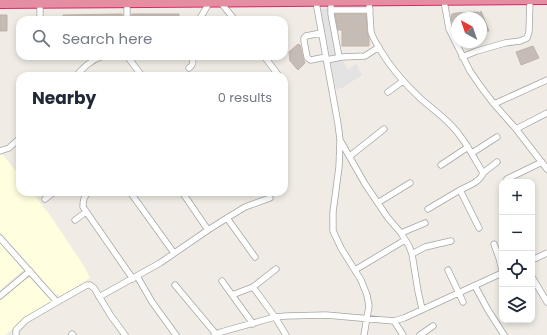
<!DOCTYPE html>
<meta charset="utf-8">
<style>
:root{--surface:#fff;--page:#f2f2f3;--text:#1f2937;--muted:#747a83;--line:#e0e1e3}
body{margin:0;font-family:Poppins,sans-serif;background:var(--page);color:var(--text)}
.controls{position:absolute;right:12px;bottom:12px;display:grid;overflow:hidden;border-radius:8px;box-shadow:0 2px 6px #0003}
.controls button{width:36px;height:36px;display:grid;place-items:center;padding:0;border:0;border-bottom:1px solid var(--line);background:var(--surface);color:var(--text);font:20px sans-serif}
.compass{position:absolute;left:451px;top:12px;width:36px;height:36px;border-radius:50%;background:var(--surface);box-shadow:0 2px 6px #0003;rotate:320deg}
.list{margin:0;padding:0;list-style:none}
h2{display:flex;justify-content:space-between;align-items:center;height:52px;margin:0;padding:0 16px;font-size:17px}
h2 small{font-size:13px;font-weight:400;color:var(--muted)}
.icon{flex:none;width:22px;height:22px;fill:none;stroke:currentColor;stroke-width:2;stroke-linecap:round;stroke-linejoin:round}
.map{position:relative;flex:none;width:547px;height:335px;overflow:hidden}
.search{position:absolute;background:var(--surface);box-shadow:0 2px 6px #0003;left:16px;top:16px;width:272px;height:44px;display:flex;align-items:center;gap:10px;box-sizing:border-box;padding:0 14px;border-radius:12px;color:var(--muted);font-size:15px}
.panel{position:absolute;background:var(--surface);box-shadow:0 2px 6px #0003;left:16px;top:72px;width:272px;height:124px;border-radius:12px}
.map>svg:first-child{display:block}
</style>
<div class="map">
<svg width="547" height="335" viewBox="0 0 547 335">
<rect width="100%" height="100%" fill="#f0ece5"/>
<path fill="#fffedf" d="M0 153 4 156 20 176V192H32L50 215 84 266 90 278 60 297 58 294H55L0 232Z
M0 243 23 270 0 290Z
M30 278 52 302 27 318 5 335H0V300L24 280Z"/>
<path fill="#e3e3e3" d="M333 8 342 60 348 70 356 64 362 75 342 88 336 89 331 63H329L320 9Z"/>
<path fill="#c4bcb5" stroke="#c1b2a8" d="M481 11 489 31H481V18H457V36L453 28 451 16 452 14 456 13 478 12 481 13Z
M122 14 123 16V20H63V15Z
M132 14H179V20H131V16Z
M335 14H366L367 32 369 39V46H342V30H338Z
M0 15H7V31H0Z
M298 44 300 45 303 58 305 63 298 70 290 61 289 52Z
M533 46 539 58 521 65 516 52Z"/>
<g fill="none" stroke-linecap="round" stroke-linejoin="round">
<defs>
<path id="minor" d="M369 1 371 32C373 38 376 43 379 48 390 67 404 83 420 98 430 107 441 115 450 124 464 138 473 156 483 173 480 182 468 186 460 190L479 228
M444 1 449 29 470 71 481 87 494 104 516 129 547 169
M316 2 338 124 340 140 339 167 333 212V231L341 248 361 280 367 295 369 306 364 335
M331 2V14L339 57
M221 3 235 20
M40 4V20
M331 10H370
M127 20V3
M199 20 209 3
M321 33 306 36 304 38V41L307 57 309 59 311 60 326 57
M127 56 142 76
M264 56 279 76
M462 57 477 51 505 43 520 41 527 38 529 32 530 0
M326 60 342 57 365 56 379 47
M189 68C194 64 194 61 190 56
M76 76C84 67 91 60 103 56
M388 92 403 81
M494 104 547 80
M516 129 547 113
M340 140 365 184 388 218 401 233 409 246 412 254 418 291 422 309
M0 151 9 148 20 138
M472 153 497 137
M350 156 384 129
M441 165 468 147
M483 173 497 162
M507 179 542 162
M88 192C84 197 83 200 83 207L133 279
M130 192 174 253
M182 192 208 230
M45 199 54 192
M379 202 410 183
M428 209 460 190
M227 218 255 257
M75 220 86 212
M401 233 425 223
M0 238 57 302
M494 244 499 258 502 270
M412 254 425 247 451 241
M532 260 547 253
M355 270 405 240
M448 270 463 302
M137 276 152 302 176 335
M532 277 547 302
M222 281 253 324
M175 285 216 334
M475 286 488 310 504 335
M253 287 275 317 286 335
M232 295 253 287 276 269
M0 296 30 271
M99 297 160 263 208 230 227 218 245 207 270 198
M394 321 403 335
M72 334 73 335
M16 335V330L26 320 57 302 87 285H90L94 288 111 316 125 335
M214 335 221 332 275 317 286 316 326 315 394 321 404 318 502 273
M420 335 433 326"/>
<path id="highway" d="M0 4 547 0"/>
</defs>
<use href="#minor" stroke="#a6a6a6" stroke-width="7"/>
<use href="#highway" stroke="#da2669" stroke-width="10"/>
<use href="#minor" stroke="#fff" stroke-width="5.5"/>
<use href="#highway" stroke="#e68ea1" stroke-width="8"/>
</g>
</svg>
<div class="controls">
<button>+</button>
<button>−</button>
<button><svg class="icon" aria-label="locate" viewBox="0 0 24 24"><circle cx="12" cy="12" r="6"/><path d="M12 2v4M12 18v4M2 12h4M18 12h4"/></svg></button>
<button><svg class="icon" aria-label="layers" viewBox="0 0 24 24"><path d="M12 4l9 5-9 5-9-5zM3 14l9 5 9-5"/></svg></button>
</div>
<svg class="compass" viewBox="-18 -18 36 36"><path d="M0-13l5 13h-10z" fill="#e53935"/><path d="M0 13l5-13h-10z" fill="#747a83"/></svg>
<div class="search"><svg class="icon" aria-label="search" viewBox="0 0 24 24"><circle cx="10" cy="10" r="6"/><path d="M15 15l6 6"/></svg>Search here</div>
<section class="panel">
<h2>Nearby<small>0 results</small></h2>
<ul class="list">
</ul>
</section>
</div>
